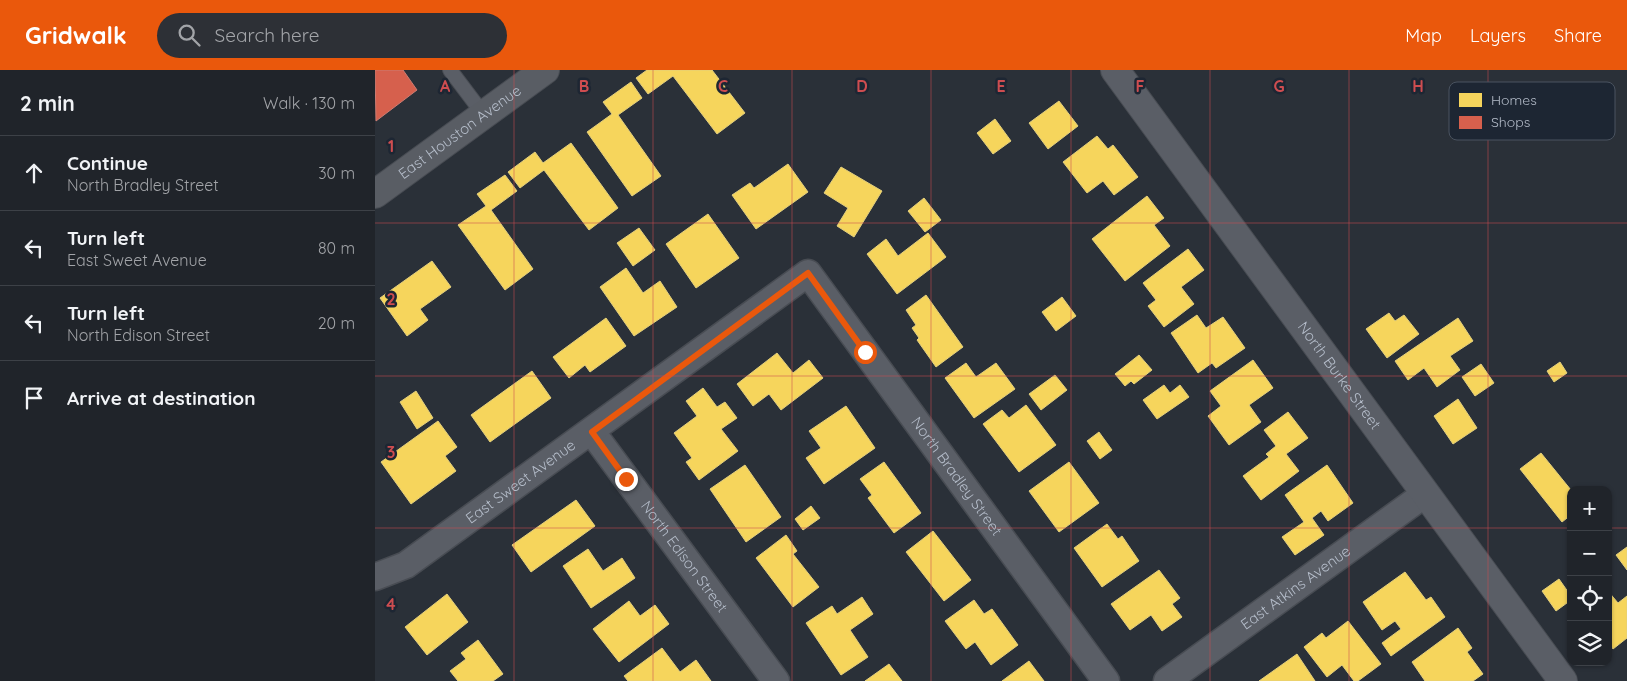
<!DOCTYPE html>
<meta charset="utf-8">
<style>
:root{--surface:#20242a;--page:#2d3036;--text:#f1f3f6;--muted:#a2a4a8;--line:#3d4147;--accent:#ea580c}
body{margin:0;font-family:Quicksand,sans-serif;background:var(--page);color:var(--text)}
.controls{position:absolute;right:15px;bottom:15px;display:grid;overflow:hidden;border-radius:10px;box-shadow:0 1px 4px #0004}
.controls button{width:45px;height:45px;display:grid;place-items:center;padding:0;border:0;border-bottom:1px solid var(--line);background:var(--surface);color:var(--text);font:25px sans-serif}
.stop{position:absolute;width:15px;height:15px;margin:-11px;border:4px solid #ea580c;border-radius:50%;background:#fff}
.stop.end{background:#ea580c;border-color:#fff;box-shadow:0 1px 5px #0008}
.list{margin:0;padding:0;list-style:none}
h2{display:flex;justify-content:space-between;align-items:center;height:65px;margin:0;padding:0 20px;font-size:21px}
h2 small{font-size:16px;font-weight:400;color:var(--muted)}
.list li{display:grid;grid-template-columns:32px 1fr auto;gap:15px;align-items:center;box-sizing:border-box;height:75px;padding:0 20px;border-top:1px solid var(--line)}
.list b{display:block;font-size:19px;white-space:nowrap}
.list p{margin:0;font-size:16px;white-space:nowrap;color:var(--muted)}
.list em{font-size:16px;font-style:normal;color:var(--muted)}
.icon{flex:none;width:28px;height:28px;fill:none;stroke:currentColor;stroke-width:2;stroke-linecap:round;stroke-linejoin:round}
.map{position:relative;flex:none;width:1252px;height:611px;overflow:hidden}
header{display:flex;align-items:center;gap:30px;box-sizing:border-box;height:70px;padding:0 25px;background:var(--accent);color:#fff}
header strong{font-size:24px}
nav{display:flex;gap:28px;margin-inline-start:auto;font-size:18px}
.search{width:350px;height:45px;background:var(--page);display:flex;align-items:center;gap:12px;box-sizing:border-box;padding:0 18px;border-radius:28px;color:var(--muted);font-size:19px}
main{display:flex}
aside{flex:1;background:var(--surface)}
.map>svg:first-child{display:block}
</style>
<header>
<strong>Gridwalk</strong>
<div class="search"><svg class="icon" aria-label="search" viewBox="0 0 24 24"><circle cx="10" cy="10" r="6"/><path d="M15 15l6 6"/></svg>Search here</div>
<nav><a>Map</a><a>Layers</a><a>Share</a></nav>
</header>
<main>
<aside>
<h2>2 min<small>Walk · 130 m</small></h2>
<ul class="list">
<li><svg class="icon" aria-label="ahead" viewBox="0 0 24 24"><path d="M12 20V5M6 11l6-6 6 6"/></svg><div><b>Continue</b><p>North Bradley Street</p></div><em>30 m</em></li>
<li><svg class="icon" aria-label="left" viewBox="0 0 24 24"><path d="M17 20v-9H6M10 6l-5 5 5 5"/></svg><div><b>Turn left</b><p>East Sweet Avenue</p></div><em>80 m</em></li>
<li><svg class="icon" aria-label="left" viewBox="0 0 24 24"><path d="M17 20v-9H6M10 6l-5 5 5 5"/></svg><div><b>Turn left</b><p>North Edison Street</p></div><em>20 m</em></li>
<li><svg class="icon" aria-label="arrive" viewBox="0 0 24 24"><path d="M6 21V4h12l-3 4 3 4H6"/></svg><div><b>Arrive at destination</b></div></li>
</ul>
</aside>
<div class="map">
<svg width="1252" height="611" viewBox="0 0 1252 611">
<rect width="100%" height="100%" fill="#2a3038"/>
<path fill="#f6d55c" stroke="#e2ce7d" d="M272 0H337L370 43 342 64 298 6 273 24 261 8Z
M256 12 267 28 243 45 286 106 257 126 212 62 237 44 228 32Z
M684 31 703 56 673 79 654 53Z
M620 49 636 71 618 84 602 63Z
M722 66 733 79 738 75 763 107 739 125 728 111 712 123 688 92Z
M196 73 243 138 214 160 169 100 145 118 133 102 160 82 168 93Z
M413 94 433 122 381 159 357 125 375 113 379 118Z
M466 97 507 121 479 167 462 156 473 138 449 123Z
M130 105 142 121 116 140 158 199 130 220 83 155 111 136 102 124Z
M772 126 789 148 779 155 795 176 750 211 717 169Z
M549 128 566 150 550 162 533 141Z
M333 144 364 188 321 218 291 174Z
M264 158 280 180 258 196 242 173Z
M553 163 571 187 522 224 492 184 511 169 523 186Z
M813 179 829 200 806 217 819 234 789 257 773 236 781 230 768 213Z
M57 191 76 217 45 239 53 250 32 266 5 228Z
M251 198 268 223 285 211 302 237 259 266 225 217Z
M551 225 588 277 561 297 542 270 544 268 537 258 541 255 531 240Z
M687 227 701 246 681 261 667 242Z
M1014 243 1020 251 1029 245 1044 264 1012 288 991 259Z
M822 245 831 258 848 247 870 278 841 298 837 293 823 303 796 263Z
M231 248 251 276 215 302 210 295 194 308 178 287Z
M1083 248 1098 271 1075 286 1085 300 1062 317 1049 298 1033 310 1020 291Z
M402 283 418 303 434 290 448 308 406 340 394 324 378 336 362 314Z
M764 285 777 300 759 314 756 311 750 316 740 304Z
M878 290 898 318 874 335 886 352 854 375 833 346 846 336 835 321Z
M1185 292 1192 303 1179 312 1172 301Z
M591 293 601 307 621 293 640 319 599 348 570 308Z
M1106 294 1119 313 1100 326 1087 307Z
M157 301 176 328 115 372 96 345Z
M680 305 692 320 666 340 654 324Z
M789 315 795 323 805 315 814 327 782 349 768 330Z
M328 318 342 337 350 332 362 348 346 359 363 381 324 410 311 392 317 388 299 363 322 346 311 331Z
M41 321 58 348 42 359 25 332Z
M1083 329 1102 358 1078 374 1059 346Z
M651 335 681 375 644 402 608 354 627 340 634 348Z
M471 336 500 378 449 414 431 388 446 378 434 361Z
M913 342 933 368 911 384 924 401 886 430 868 406 894 387 891 384 901 376 889 360Z
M63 351 82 377 70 386 81 401 36 434 6 392Z
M724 362 737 380 725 389 712 371Z
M1166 383 1196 420V445L1187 452 1145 399Z
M509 392 546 443 519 463 493 428 497 425 485 409Z
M694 392 724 433 684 462 654 421Z
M370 395 406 447 371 472 335 419Z
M952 395 978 433 953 451 946 441 937 448 949 465 920 485 907 467 929 452 910 425Z
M201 430 220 456 156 502 137 475Z
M436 436 445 448 428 460 420 449Z
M732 454 743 469 747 466 764 491 727 517 699 478Z
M558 461 596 510 569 531 531 482Z
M411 465 422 481 418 484 444 517 418 537 381 488Z
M1252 477V500L1241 485Z
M213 479 228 501 247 488 260 508 216 538 188 496Z
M784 500 805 528 797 534 807 547 787 561 776 545 755 560 736 534Z
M1030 502 1051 530 1056 527 1070 547 1016 586 1007 573 1026 559 1020 551 1007 560 988 532Z
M1184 509 1196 526V530L1181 541 1167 521Z
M1233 521 1243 533 1252 526V568L1238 579 1233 572Z
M72 524 93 552 52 585 30 557Z
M487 527 498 544 475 560 493 587 466 605 431 553 457 536 462 544Z
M599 530 609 544 617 539 643 575 616 595 600 572 591 579 570 551Z
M254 531 265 546 280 535 294 554 244 592 218 559Z
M973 551 1006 594 983 611H979L967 595 952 607 929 577 947 563 951 568Z
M1083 558 1097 578 1092 582 1108 604 1098 611H1050L1037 592Z
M103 570 128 604 118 611H83L75 601 91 589 86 583Z
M287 578 305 602 321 590 336 611H253L249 606Z
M922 584 940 611H884Z
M654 591 669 611H627Z
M514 594 527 611H490Z"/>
<path fill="#d6604d" stroke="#cc7c72" d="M0 0H28L42 20 1 51Z"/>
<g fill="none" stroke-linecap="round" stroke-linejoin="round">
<defs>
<path id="service" d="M75 0 109 45"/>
<g id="minor">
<path id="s1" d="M217 362 401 611"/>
<path id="s2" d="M0 507 31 495 433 203 731 611"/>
<path id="s3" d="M792 611 1050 424"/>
</g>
<g id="tertiary">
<path id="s4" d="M740 0 1188 611"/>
</g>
<g id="secondary">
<path id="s5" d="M0 124 170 0"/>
</g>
</defs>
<use href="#service" stroke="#484c53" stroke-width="16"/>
<use href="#minor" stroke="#484c53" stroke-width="29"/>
<use href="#tertiary" stroke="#484c53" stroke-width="30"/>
<use href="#secondary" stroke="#484c53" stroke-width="30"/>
<use href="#service" stroke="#5a5e66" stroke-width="14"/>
<use href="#minor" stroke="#5a5e66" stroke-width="26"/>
<use href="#tertiary" stroke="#5a5e66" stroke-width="28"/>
<use href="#secondary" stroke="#595d64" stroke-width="28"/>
</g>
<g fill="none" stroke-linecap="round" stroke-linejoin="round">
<path stroke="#ea580c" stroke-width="6" d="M251 409 217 362 433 203 490 282"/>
</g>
<path fill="none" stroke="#ce4d50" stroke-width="1" stroke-opacity="0.55" d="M139 0V611M278 0V611M417 0V611M556 0V611M696 0V611M835 0V611M974 0V611M1113 0V611M0 153H1252M0 306H1252M0 458H1196M1233 458H1252"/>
<g text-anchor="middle" stroke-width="5" stroke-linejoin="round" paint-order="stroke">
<g font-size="15" fill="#b4bcc9" stroke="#1d2633">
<text dy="5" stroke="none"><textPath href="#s5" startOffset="105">East Houston Avenue</textPath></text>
<text dy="5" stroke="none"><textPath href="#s4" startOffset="379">North Burke Street</textPath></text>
<text dy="5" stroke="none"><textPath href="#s2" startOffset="782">North Bradley Street</textPath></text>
<text dy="5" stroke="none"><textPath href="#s2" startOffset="175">East Sweet Avenue</textPath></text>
<text dy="5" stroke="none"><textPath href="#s1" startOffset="155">North Edison Street</textPath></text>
<text dy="5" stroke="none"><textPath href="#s3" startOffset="159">East Atkins Avenue</textPath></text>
</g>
</g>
<rect x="1074" y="12" width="166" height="58" rx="8" fill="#1d2633" stroke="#4a5360" stroke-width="1"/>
<rect x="1084" y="23" width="23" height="14" fill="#f6d55c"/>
<rect x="1084" y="46" width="23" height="13" fill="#d6604d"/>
<g font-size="14" fill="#b4bcc9">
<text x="1116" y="35">Homes</text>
<text x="1116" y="57">Shops</text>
</g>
<g font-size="16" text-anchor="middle" font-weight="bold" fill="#ce4d50" stroke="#1d2633" stroke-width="5" stroke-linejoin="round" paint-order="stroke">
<text x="70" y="22">A</text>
<text x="209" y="22">B</text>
<text x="348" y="22">C</text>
<text x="487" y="22">D</text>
<text x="626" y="22">E</text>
<text x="765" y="22">F</text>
<text x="904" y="22">G</text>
<text x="1043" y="22">H</text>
<text x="16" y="82">1</text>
<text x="16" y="235">2</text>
<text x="16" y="388">3</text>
<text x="16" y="540">4</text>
</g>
</svg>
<div class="controls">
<button>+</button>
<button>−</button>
<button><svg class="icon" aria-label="locate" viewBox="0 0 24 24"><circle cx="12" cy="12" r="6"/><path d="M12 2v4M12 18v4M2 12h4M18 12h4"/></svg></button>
<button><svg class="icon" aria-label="layers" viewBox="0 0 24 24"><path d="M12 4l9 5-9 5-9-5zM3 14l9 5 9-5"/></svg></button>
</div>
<div class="stop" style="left:490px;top:282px"></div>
<div class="stop end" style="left:251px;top:409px"></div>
</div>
</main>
